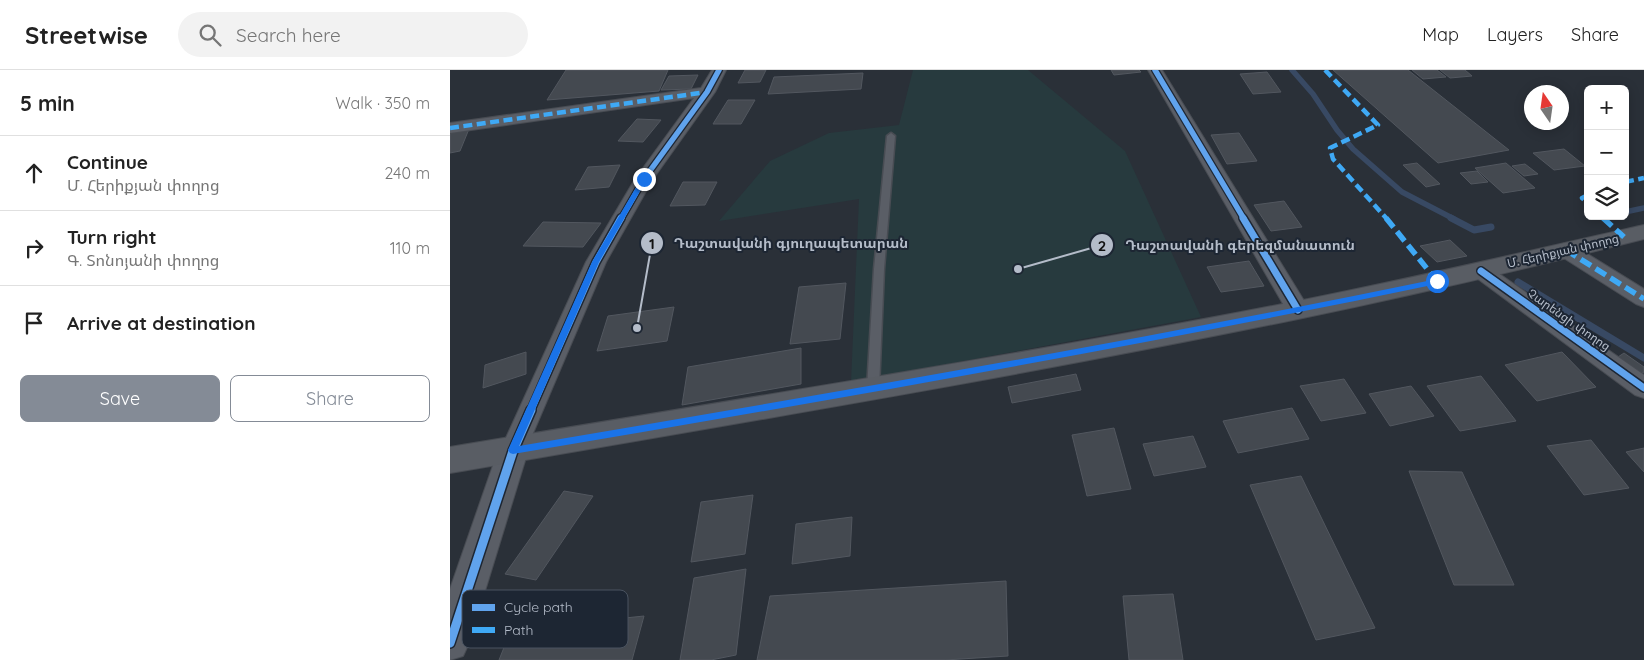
<!DOCTYPE html>
<meta charset="utf-8">
<style>
:root{--surface:#fff;--page:#f2f2f2;--text:#222;--muted:#767676;--line:#e0e0e0;--accent:#848b96}
body{margin:0;font-family:Quicksand,"Noto Sans Armenian",sans-serif;background:var(--page);color:var(--text)}
.controls{position:absolute;right:15px;top:15px;display:grid;overflow:hidden;border-radius:8px;box-shadow:0 2px 12px #0003}
.controls button{width:45px;height:45px;display:grid;place-items:center;padding:0;border:0;border-bottom:1px solid var(--line);background:var(--surface);color:var(--text);font:25px sans-serif}
.compass{position:absolute;left:1074px;top:15px;width:45px;height:45px;border-radius:50%;background:var(--surface);box-shadow:0 2px 12px #0003;rotate:347deg}
.stop{position:absolute;width:15px;height:15px;margin:-11px;border:4px solid #1a73e8;border-radius:50%;background:#fff}
.stop.end{background:#1a73e8;border-color:#fff;box-shadow:0 1px 5px #0008}
.list{margin:0;padding:0;list-style:none}
h2{display:flex;justify-content:space-between;align-items:center;height:65px;margin:0;padding:0 20px;font-size:21px}
h2 small{font-size:16px;font-weight:400;color:var(--muted)}
.list li{display:grid;grid-template-columns:32px 1fr auto;gap:15px;align-items:center;box-sizing:border-box;height:75px;padding:0 20px;border-top:1px solid var(--line)}
.list b{display:block;font-size:19px;white-space:nowrap}
.list p{margin:0;font-size:16px;white-space:nowrap;color:var(--muted)}
.list em{font-size:16px;font-style:normal;color:var(--muted)}
.actions{display:flex;gap:10px;padding:15px 20px}
.actions a{flex:1;padding:11px 0;border:1px solid var(--accent);border-radius:8px;text-align:center;font-size:18px;color:var(--accent)}
.actions .main{background:var(--accent);color:#fff}
.icon{flex:none;width:28px;height:28px;fill:none;stroke:currentColor;stroke-width:2;stroke-linecap:round;stroke-linejoin:round}
.map{position:relative;flex:none;width:1194px;height:590px;overflow:hidden}
header{display:flex;align-items:center;gap:30px;box-sizing:border-box;height:70px;padding:0 25px;background:var(--surface);border-bottom:1px solid var(--line)}
header strong{font-size:24px}
nav{display:flex;gap:28px;margin-inline-start:auto;font-size:18px}
.search{width:350px;height:45px;background:var(--page);display:flex;align-items:center;gap:12px;box-sizing:border-box;padding:0 18px;border-radius:28px;color:var(--muted);font-size:19px}
main{display:flex}
aside{flex:1;background:var(--surface)}
.map>svg:first-child{display:block}
</style>
<header>
<strong>Streetwise</strong>
<div class="search"><svg class="icon" aria-label="search" viewBox="0 0 24 24"><circle cx="10" cy="10" r="6"/><path d="M15 15l6 6"/></svg>Search here</div>
<nav><a>Map</a><a>Layers</a><a>Share</a></nav>
</header>
<main>
<aside>
<h2>5 min<small>Walk · 350 m</small></h2>
<ul class="list">
<li><svg class="icon" aria-label="ahead" viewBox="0 0 24 24"><path d="M12 20V5M6 11l6-6 6 6"/></svg><div><b>Continue</b><p>Մ. Հերիքյան փողոց</p></div><em>240 m</em></li>
<li><svg class="icon" aria-label="right" viewBox="0 0 24 24"><path d="M7 20v-9h11M14 6l5 5-5 5"/></svg><div><b>Turn right</b><p>Գ. Տոնոյանի փողոց</p></div><em>110 m</em></li>
<li><svg class="icon" aria-label="arrive" viewBox="0 0 24 24"><path d="M6 21V4h12l-3 4 3 4H6"/></svg><div><b>Arrive at destination</b></div></li>
</ul>
<div class="actions"><a class="main">Save</a><a>Share</a></div>
</aside>
<div class="map">
<svg width="1194" height="590" viewBox="0 0 1194 590">
<rect width="100%" height="100%" fill="#2a3038"/>
<path fill="#273a3e" d="M463 0H578L675 81 751 247 401 312 409 129 269 151 320 91 379 63 449 55Z"/>
<g fill="none" stroke-linecap="round" stroke-linejoin="round">
<path stroke="#384963" stroke-width="5.5" d="M842 0 863 24 887 60 903 79 952 122 1004 149
M1175 142 1194 138"/>
<path stroke="#384963" stroke-width="7" d="M1001 148 1024 160 1041 157
M1068 212 1194 288"/>
</g>
<path fill="#444950" stroke="#52575f" d="M116 0H218L209 21 97 30Z
M295 0H316L310 12 288 13Z
M661 0H689L691 2 664 5Z
M883 0H958L1059 80 988 93Z
M962 0H987L996 7 973 9Z
M990 0H1015L1022 6 1000 8Z
M817 2 831 22 803 24 790 4Z
M413 3 411 19 318 24 324 7Z
M248 5 241 19 211 20 219 6Z
M278 30H305L291 54H263Z
M187 49 211 50 193 72 168 71Z
M19 59 10 81 0 83V62Z
M789 63 807 91 777 94 761 65Z
M1114 79 1135 96 1104 100 1083 83Z
M967 93 990 114 976 117 953 95Z
M1056 93 1085 118 1053 123 1025 98Z
M1075 94 1088 104 1074 106 1062 96Z
M170 95 159 117 125 120 138 97Z
M1027 101 1038 112 1021 114 1010 103Z
M233 112H267L255 135 220 136Z
M834 131 852 157 821 161 804 135Z
M93 152 151 153 133 177 73 176Z
M1000 170 1017 186 987 192 970 176Z
M799 191 814 216 771 222 757 197Z
M396 213 390 269 340 274 349 217Z
M224 237 217 271 147 281 158 246Z
M351 278V314L232 335 238 297Z
M76 282V304L33 318 35 295Z
M1112 282 1146 317 1087 331 1055 295Z
M1174 283 1194 297V302L1188 305 1165 289Z
M626 304 631 320 562 333 558 317Z
M1031 306 1066 351 1010 361 977 316Z
M894 309 916 343 871 351 850 316Z
M961 316 984 346 940 356 919 324Z
M842 338 859 369 788 383 773 351Z
M664 358 681 419 637 426 622 365Z
M743 366 756 397 704 406 693 374Z
M1141 370 1179 418 1134 425 1097 376Z
M1194 378V402L1176 382Z
M959 401 1012 402 1064 515H1004Z
M851 406 925 558 866 570 800 415Z
M114 421 143 426 86 510 55 504Z
M303 425 295 484 241 492 251 432Z
M402 447 400 486 342 494 346 454Z
M296 499 286 585 261 590H230L244 508Z
M556 511 558 586 495 590H307L320 526Z
M723 524 733 590H679L673 526Z
M194 546 182 590H49L61 560Z"/>
<g fill="none" stroke-linecap="round" stroke-linejoin="round">
<defs>
<path id="service" d="M441 63 445 66 434 199 429 319 428 323 423 324 418 323 417 319 424 199 437 66Z"/>
<path id="minor" d="M262 0H276L265 22 203 109 156 192 72 389 63 392 54 389 50 381 136 192 185 109 244 28 0 63V53L251 18Z
M698 0H712L856 234 859 240 856 246 848 248 840 246Z
M1116 173 1123 175 1194 219V237L1186 234 1109 185 1106 180 1109 175Z
M1031 194 1038 196 1194 305V328L1185 325 1024 206 1021 201 1024 196Z"/>
<path id="tertiary" d="M63 368 74 372 78 381 19 573 13 586 0 590V519L48 381 52 372Z"/>
<path id="secondary" d="M1194 155V169C1079 198 964 225 848 249 567 307 283 354 0 403V377C283 330 567 286 848 231 964 208 1079 181 1194 155Z"/>
</defs>
<use href="#service" stroke="#484c53" stroke-width="3"/>
<use href="#minor" stroke="#484c53" stroke-width="2"/>
<use href="#tertiary" stroke="#484c53" stroke-width="2"/>
<use href="#secondary" stroke="#484c53" stroke-width="2"/>
<use href="#service" fill="#5a5e66" fill-rule="evenodd"/>
<use href="#minor" fill="#5a5e66" fill-rule="evenodd"/>
<use href="#tertiary" fill="#5a5e66" fill-rule="evenodd"/>
<use href="#secondary" fill="#595d64" fill-rule="evenodd"/>
<path stroke="#3fa9f5" stroke-width="4.5" stroke-dasharray="9 4.5" stroke-linecap="butt" d="M875 0 928 55 880 78 883 89 937 149
M0 58 257 22
M1175 112 1194 108
M1138 125 1132 128 1138 133
M1151 146 1155 149"/>
<path stroke="#3fa9f5" stroke-width="5.5" stroke-dasharray="12 5.5" stroke-linecap="butt" d="M936 148 987 211
M1153 148 1174 167
M1116 180 1194 229"/>
<defs>
<path id="cycleway-far2" d="M705 0 794 149
M171 149 194 109 257 22 269 0"/>
<path id="cycleway-far1" d="M793 148 848 240
M1031 201 1194 318
M80 342 146 192 171 148"/>
<path id="cycleway" d="M0 573 63 381 81 340"/>
</defs>
<use href="#cycleway-far2" stroke="#1d2633" stroke-width="8"/>
<use href="#cycleway-far1" stroke="#1d2633" stroke-width="10"/>
<use href="#cycleway" stroke="#1d2633" stroke-width="12"/>
<use href="#cycleway-far2" stroke="#60a3ed" stroke-width="5.5"/>
<use href="#cycleway-far1" stroke="#60a3ed" stroke-width="7"/>
<use href="#cycleway" stroke="#60a3ed" stroke-width="9"/>
</g>
<path fill="#1a73e8" d="M194 107 197 109 149 192 69 376C376 324 682 272 987 209L990 211 987 214C680 278 371 332 63 384L60 383 58 380 142 192 191 109Z"/>
<g text-anchor="middle" stroke-width="4" stroke-linejoin="round" paint-order="stroke">
<g font-size="12" fill="#b4bcc9" stroke="#1d2633">
<text transform="translate(1113 181) rotate(-13)" y="4">Մ. Հերիքյան փողոց</text>
<text transform="translate(1119 250) rotate(35)" y="4">Չարենցի փողոց</text>
</g>
</g>
<rect x="12" y="520" width="166" height="58" rx="8" fill="#1d2633" stroke="#4a5360" stroke-width="1"/>
<rect x="22" y="534" width="23" height="7" fill="#60a3ed"/>
<rect x="22" y="557" width="23" height="6" fill="#3fa9f5"/>
<g font-size="14" fill="#b4bcc9">
<text x="54" y="542">Cycle path</text>
<text x="54" y="565">Path</text>
</g>
<path fill="none" stroke="#b4bcc9" stroke-width="2" d="M187 258L202 173M568 199L652 175"/>
<g fill="#b4bcc9" stroke="#1d2633" stroke-width="2">
<circle cx="187" cy="258" r="5"/>
<circle cx="568" cy="199" r="5"/>
<circle cx="202" cy="173" r="12"/>
<circle cx="652" cy="175" r="12"/>
</g>
<g font-size="15" text-anchor="middle" font-weight="bold" fill="#111">
<text x="202" y="179">1</text>
<text x="652" y="181">2</text>
</g>
<g font-size="14" text-anchor="middle" font-weight="bold" fill="#b4bcc9" stroke="#1d2633" stroke-width="4" stroke-linejoin="round" paint-order="stroke">
<text x="341" y="178">Դաշտավանի գյուղապետարան</text>
<text x="790" y="180">Դաշտավանի գերեզմանատուն</text>
</g>
</svg>
<div class="controls">
<button>+</button>
<button>−</button>
<button><svg class="icon" aria-label="layers" viewBox="0 0 24 24"><path d="M12 4l9 5-9 5-9-5zM3 14l9 5 9-5"/></svg></button>
</div>
<svg class="compass" viewBox="-18 -18 36 36"><path d="M0-13l5 13h-10z" fill="#e53935"/><path d="M0 13l5-13h-10z" fill="#767676"/></svg>
<div class="stop" style="left:987px;top:211px"></div>
<div class="stop end" style="left:194px;top:109px"></div>
</div>
</main>
